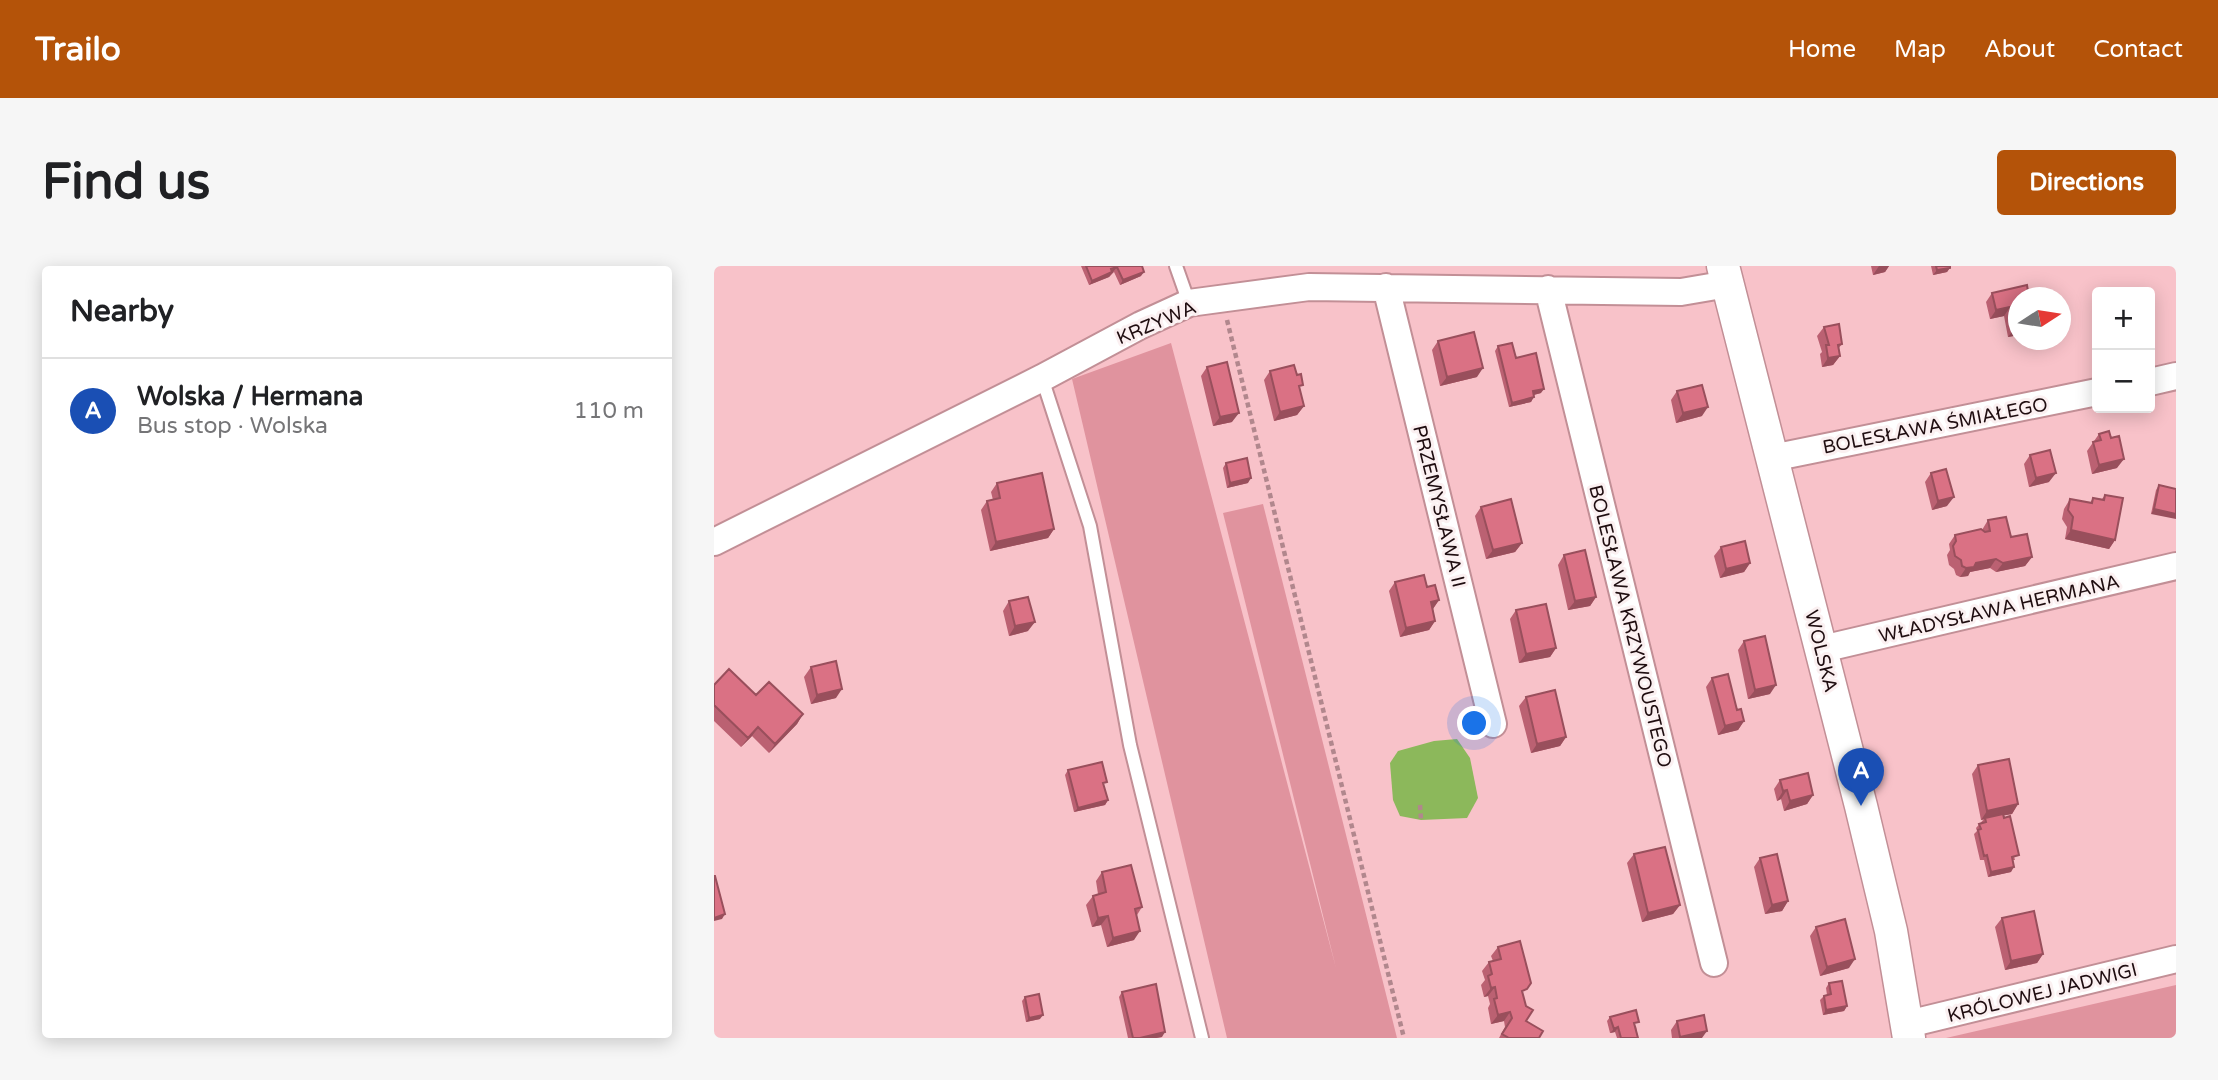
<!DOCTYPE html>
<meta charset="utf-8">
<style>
:root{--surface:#fff;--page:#f6f6f6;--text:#202124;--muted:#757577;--line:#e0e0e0;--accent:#b45309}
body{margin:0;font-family:"Varela Round",sans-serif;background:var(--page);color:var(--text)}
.controls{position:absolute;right:21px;top:21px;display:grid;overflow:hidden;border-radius:7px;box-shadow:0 4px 18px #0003}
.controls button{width:63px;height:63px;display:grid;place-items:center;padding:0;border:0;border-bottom:2px solid var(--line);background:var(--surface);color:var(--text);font:35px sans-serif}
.compass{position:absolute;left:1294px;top:21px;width:63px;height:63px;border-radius:50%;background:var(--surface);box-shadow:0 4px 18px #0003;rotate:78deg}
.you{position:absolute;left:761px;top:458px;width:24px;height:24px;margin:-18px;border:5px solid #fff;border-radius:50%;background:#1a73e8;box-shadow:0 0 0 10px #1a73e833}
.badge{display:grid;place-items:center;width:46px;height:46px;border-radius:50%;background:var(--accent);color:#fff;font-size:23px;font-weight:700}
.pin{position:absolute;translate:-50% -58px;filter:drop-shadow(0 2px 4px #0008)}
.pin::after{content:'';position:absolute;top:37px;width:24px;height:21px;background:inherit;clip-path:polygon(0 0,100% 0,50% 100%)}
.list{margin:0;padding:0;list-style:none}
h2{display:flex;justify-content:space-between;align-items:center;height:91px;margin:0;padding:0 28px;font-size:30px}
h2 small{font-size:23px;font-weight:400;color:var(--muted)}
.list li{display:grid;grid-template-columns:46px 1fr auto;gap:21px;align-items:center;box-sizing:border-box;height:105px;padding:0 28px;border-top:2px solid var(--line)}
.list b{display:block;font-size:26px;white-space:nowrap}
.list p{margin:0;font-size:23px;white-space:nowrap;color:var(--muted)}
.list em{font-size:23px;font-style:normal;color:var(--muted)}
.map{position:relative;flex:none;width:1462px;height:772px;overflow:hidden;border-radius:7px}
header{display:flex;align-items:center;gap:42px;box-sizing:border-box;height:98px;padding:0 35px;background:var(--accent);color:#fff}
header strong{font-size:33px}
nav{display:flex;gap:38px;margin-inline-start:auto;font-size:24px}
.intro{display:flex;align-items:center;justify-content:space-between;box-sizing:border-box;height:168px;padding:0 42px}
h1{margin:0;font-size:49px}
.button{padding:18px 32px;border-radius:7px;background:var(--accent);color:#fff;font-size:24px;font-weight:700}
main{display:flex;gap:42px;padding:0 42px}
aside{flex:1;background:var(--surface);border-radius:7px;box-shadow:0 4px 18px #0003}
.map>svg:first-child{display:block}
</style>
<header>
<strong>Trailo</strong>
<nav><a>Home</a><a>Map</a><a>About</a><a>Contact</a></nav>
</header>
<div class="intro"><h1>Find us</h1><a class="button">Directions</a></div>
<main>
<aside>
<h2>Nearby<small></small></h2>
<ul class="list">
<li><span class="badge" style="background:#1a4fb4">A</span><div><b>Wolska / Hermana</b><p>Bus stop · Wolska</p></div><em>110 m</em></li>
</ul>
</aside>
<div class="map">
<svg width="1462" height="772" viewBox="0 0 1462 772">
<rect width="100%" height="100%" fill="#f8c2c9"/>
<path fill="#e0939e" d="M457 77 622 702 509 247 549 238 683 772H513L358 113Z
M1462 719V772H1232Z"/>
<path fill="#8cb85b" d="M743 473 756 492 764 532 753 552 707 554 686 550 679 534 676 497 684 485 720 475Z"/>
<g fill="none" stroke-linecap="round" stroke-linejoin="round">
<defs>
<path id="service" d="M462 0 475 37
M328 112 376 260 416 479 488 772"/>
<path id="minor" d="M672 21 779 458
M834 23 1000 697
M1436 116 1462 110
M1058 192 1383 126
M0 276 328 112 427 59 475 37 595 21 967 26 1014 18
M1108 383 1462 300
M1194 758 1462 693"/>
<path id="tertiary" d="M1009 0 1147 540 1177 665 1195 772"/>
</defs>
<use href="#service" stroke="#c28f96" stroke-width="16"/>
<use href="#minor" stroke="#c28f96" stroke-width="30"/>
<use href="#tertiary" stroke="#c28f96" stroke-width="35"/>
<path stroke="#b1878d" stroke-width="4.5" stroke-dasharray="5 3.5" stroke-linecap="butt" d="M513 54 690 772
M706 539 707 554"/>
<use href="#service" stroke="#fff" stroke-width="12"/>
<use href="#minor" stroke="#fff" stroke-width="26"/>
<use href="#tertiary" stroke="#fff" stroke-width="32"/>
</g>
<path fill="#bb6172" d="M367 0H428L427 10 406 19 400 6 395 11 375 19Z
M1157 0H1175L1171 6 1159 9Z
M1217 0H1236L1233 6 1219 9Z
M1278 27 1305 32V69L1294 71 1290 50 1276 53 1272 36Z
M1110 61 1128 78 1124 83 1126 90 1119 99 1108 101 1106 88 1108 86 1103 70Z
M724 75 763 111 726 120 718 84Z
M784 80 802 92 827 127 820 129 817 136 795 141 781 85Z
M493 101 518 156 499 160 487 110Z
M556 105 586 124 590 140 583 149 560 155 550 114Z
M963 125 988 150 962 157 957 134Z
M1385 168 1403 202 1378 208 1373 185Z
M1316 189 1335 216 1315 221 1310 198Z
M512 197 534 217 513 222 509 202Z
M1217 207 1233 240 1218 244 1211 216Z
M283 217 340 263 334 272 276 285 267 244 273 235 279 234 277 226Z
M1445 219 1462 223 1437 248 1442 224Z
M1391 229 1401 274 1395 283 1351 273 1353 261 1348 253 1350 243 1356 233 1376 237 1379 232 1388 233Z
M767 241 808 277 801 286 772 293 761 250Z
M1274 254 1297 271 1318 291 1311 300 1282 306 1276 302 1256 306 1254 310 1246 311 1242 309 1240 303 1235 299 1233 289 1236 284 1235 278 1241 269 1268 264Z
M1007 281 1036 297 1030 306 1006 312 1000 290Z
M850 289 882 331 876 340 854 344 844 299Z
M681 316 713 321 725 334 719 343 721 355 715 364 686 371 675 325Z
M295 335 314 365 295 370 289 345Z
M802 344 842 382 836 391 805 397 796 353Z
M1030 375 1056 428 1034 433 1024 384Z
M97 401 122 432 97 438 90 411Z
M998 412 1030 455 1024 464 1004 469 992 421Z
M0 419 42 429 89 448 83 458 55 487 38 470 27 481 0 455Z
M812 431 852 471 846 480 817 487 805 440Z
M1264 499 1304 538 1298 548 1289 549 1301 594H1299L1297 606 1274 611 1270 594H1266L1260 568 1263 565 1262 562 1270 553 1267 554 1258 508Z
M354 504 390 520 394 534 391 539 360 546 351 509Z
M1066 514 1099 529 1093 538 1070 545 1067 533 1063 535 1060 523Z
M920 588 966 639 959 648 928 656 913 597Z
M1046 592 1074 635 1068 645 1051 648 1040 601Z
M388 606 428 641 423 649 420 674 393 681 387 659 378 661 372 639 379 630 384 628 382 615Z
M1288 652 1329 688 1323 697 1291 704 1281 661Z
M1102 661 1135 702 1106 710 1096 670Z
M784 681 809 729 812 755 825 772H785L791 761 790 755 777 758 774 742 776 738 774 730 770 731 767 719 771 714 768 705 775 696 779 695 777 690Z
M1115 717 1133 740 1130 745 1109 749 1106 734 1110 730 1113 729 1112 722Z
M408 726 448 771 442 772H414L405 731Z
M311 731 326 753 312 756 308 735Z
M896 751 922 760 924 772H903L901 766 896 767 893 755Z
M963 755 988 772H958L957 764Z"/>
<path fill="#994f5c" d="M1165 0H1175L1171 6 1159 9Z
M403 1 395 11 375 19 378 15Z
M1236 2 1233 6 1219 9 1223 4Z
M430 6 427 10 406 19 409 14Z
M1296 41 1290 50 1276 53 1282 44Z
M1305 61V69L1294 71 1301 62Z
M1126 90 1119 99 1108 101 1114 92Z
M769 102 763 111 726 120 733 111Z
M830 123 827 127 815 130 819 125Z
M820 131 817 136 795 141 798 137Z
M590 140 583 149 560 155 566 146Z
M994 141 988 150 962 157 969 147Z
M525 147 518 156 499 160 506 151Z
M1410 193 1403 202 1378 208 1385 199Z
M1342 207 1335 216 1315 221 1322 212Z
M537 212 534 217 513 222 516 217Z
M1240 231 1233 240 1218 244 1224 235Z
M1440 243 1462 248V253L1437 248Z
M340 263 334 272 276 285 282 276Z
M1357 264 1401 274 1395 283 1351 273Z
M808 277 801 286 772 293 779 284Z
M1318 291 1311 300 1282 306 1289 297Z
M1282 293 1276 302 1256 306 1254 310 1246 311 1252 302 1262 297Z
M1036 297 1030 306 1006 312 1012 303Z
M882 331 876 340 854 344 861 335Z
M725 334 718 344 717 336Z
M721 355 715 364 686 371 692 362Z
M321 356 314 365 295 370 301 360Z
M842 382 836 391 805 397 812 388Z
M1062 419 1056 428 1034 433 1041 424Z
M128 423 122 432 97 438 103 429Z
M89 448 83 458 55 487 61 478Z
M1030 455 1024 464 1004 469 1011 460Z
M44 461 38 470 27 481 34 472Z
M852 471 846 480 817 487 823 478Z
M1073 524 1067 533 1063 535 1069 525Z
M1099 529 1093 538 1070 545 1076 535Z
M394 534 391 539 360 546 364 542Z
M1304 538 1298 548 1267 554 1273 545Z
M1300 601 1297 606 1274 611 1277 606Z
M1074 635 1068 645 1051 648 1058 639Z
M966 639 959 648 928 656 934 647Z
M11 648 8 653 0 655V652Z
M394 650 387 659 378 661 384 652Z
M426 665 420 674 393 681 399 672Z
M1329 688 1323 697 1291 704 1297 695Z
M1141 693 1135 702 1106 710 1113 701Z
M781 721 774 730 770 731 777 722Z
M1133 740 1130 745 1109 749 1112 744Z
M796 746 790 755 777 758 784 749Z
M329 749 326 753 312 756 315 752Z
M904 761 901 766 896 767 900 763Z
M993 765 988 772H965L966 771Z
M451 766 448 771 442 772H426Z"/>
<path fill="#da7184" stroke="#994f5c" stroke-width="2" d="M372 0H428L430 6 409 14 403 1 397 3 398 6 378 15Z
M1222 0H1236V2L1223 4Z
M1313 19 1315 32H1305V61L1301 62 1296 41 1282 44 1278 27Z
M1125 58 1128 78 1124 79 1126 90 1114 92 1112 79H1115L1110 61Z
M760 66 769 102 733 111 724 75Z
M798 77 802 92 822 87 830 123 819 125 820 131 798 137 784 80Z
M513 96 525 147 506 151 493 101Z
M580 99 583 109 587 108 589 119 585 120 590 140 566 146 556 105Z
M988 119 994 141 969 147 963 125Z
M1395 165 1397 172 1405 170 1410 193 1385 199 1379 176 1387 174 1385 168Z
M1336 184 1342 207 1322 212 1316 189Z
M533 192 537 212 516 217 512 197Z
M1232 203 1240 231 1224 235 1217 207Z
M328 207 340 263 282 276 273 235 286 232 283 217Z
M1445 219 1462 223V248L1440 243Z
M1391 229 1409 232 1401 274 1357 264 1359 251 1354 244 1356 233 1378 237 1379 232 1390 234Z
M797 233 808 277 779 284 767 241Z
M1292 251 1297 271 1313 268 1318 291 1289 297 1282 293 1262 297 1260 301 1252 302 1248 300 1247 294 1241 290 1239 280 1242 275 1241 269 1267 263 1271 266 1276 265 1274 254Z
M1031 275 1036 297 1012 303 1007 281Z
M871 284 882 331 861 335 850 289Z
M710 309 713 321 721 319 725 334 717 336 721 355 692 362 681 316Z
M314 331 321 356 301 360 295 335Z
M832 338 842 382 812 388 802 344Z
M1051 370 1062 419 1041 424 1030 375Z
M122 395 128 423 103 429 97 401Z
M15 403 42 429 55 416 89 448 61 478 44 461 34 472 0 439V419Z
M1014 408 1023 444 1027 443 1030 455 1011 460 998 412Z
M841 424 852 471 823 478 812 431Z
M1295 493 1304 538 1273 545 1264 499Z
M388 496 393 516 389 517 394 534 364 542 354 504Z
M1094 507 1099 529 1076 535 1073 524 1069 525 1066 514Z
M1289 548 1290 552 1296 550 1305 589 1298 591 1300 601 1277 606 1273 589 1270 590 1264 564 1267 563 1265 558 1272 556 1271 552Z
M951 581 966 639 934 647 920 588Z
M1063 588 1074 635 1058 639 1046 592Z
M417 599 428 641 421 643 426 665 399 672 394 650 384 652 379 630 392 626 388 606Z
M0 610H1L11 648 0 652Z
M1320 645 1329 688 1297 695 1288 652Z
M1131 653 1141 693 1113 701 1102 661Z
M806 675 817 717 813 723 808 725 812 740 819 744 812 755 829 765 825 772H795L788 768 798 752 796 746 784 749 780 733 783 732 781 721 777 722 774 710 778 708 775 696 787 693 784 681Z
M1128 715 1133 740 1112 744 1110 730 1117 728 1115 717Z
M442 718 451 766 426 772H419L408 726Z
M325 728 329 749 315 752 311 731Z
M922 744 925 756 920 757 924 772H907L904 761 900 763 896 751Z
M990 749 993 765 966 771 963 755Z"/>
<g text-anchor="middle" stroke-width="6" stroke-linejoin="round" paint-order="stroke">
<g font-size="19" fill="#1f0d10" stroke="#fbf0f1">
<text transform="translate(442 56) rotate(-23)" y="7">KRZYWA</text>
<text transform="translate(1221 159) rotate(-11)" y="7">BOLESŁAWA ŚMIAŁEGO</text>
<text transform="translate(726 240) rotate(76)" y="7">PRZEMYSŁAWA II</text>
<text transform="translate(1285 342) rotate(-13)" y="7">WŁADYSŁAWA HERMANA</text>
<text transform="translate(917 360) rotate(76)" y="7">BOLESŁAWA KRZYWOUSTEGO</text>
<text transform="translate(1108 385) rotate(76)" y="7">WOLSKA</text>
<text transform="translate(1328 726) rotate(-14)" y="7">KRÓLOWEJ JADWIGI</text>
</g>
</g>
</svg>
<div class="controls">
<button>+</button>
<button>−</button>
</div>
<svg class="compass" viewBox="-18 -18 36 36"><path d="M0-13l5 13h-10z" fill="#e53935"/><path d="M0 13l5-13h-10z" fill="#757577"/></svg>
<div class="you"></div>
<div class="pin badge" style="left:1147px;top:540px;background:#1a4fb4">A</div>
</div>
</main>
